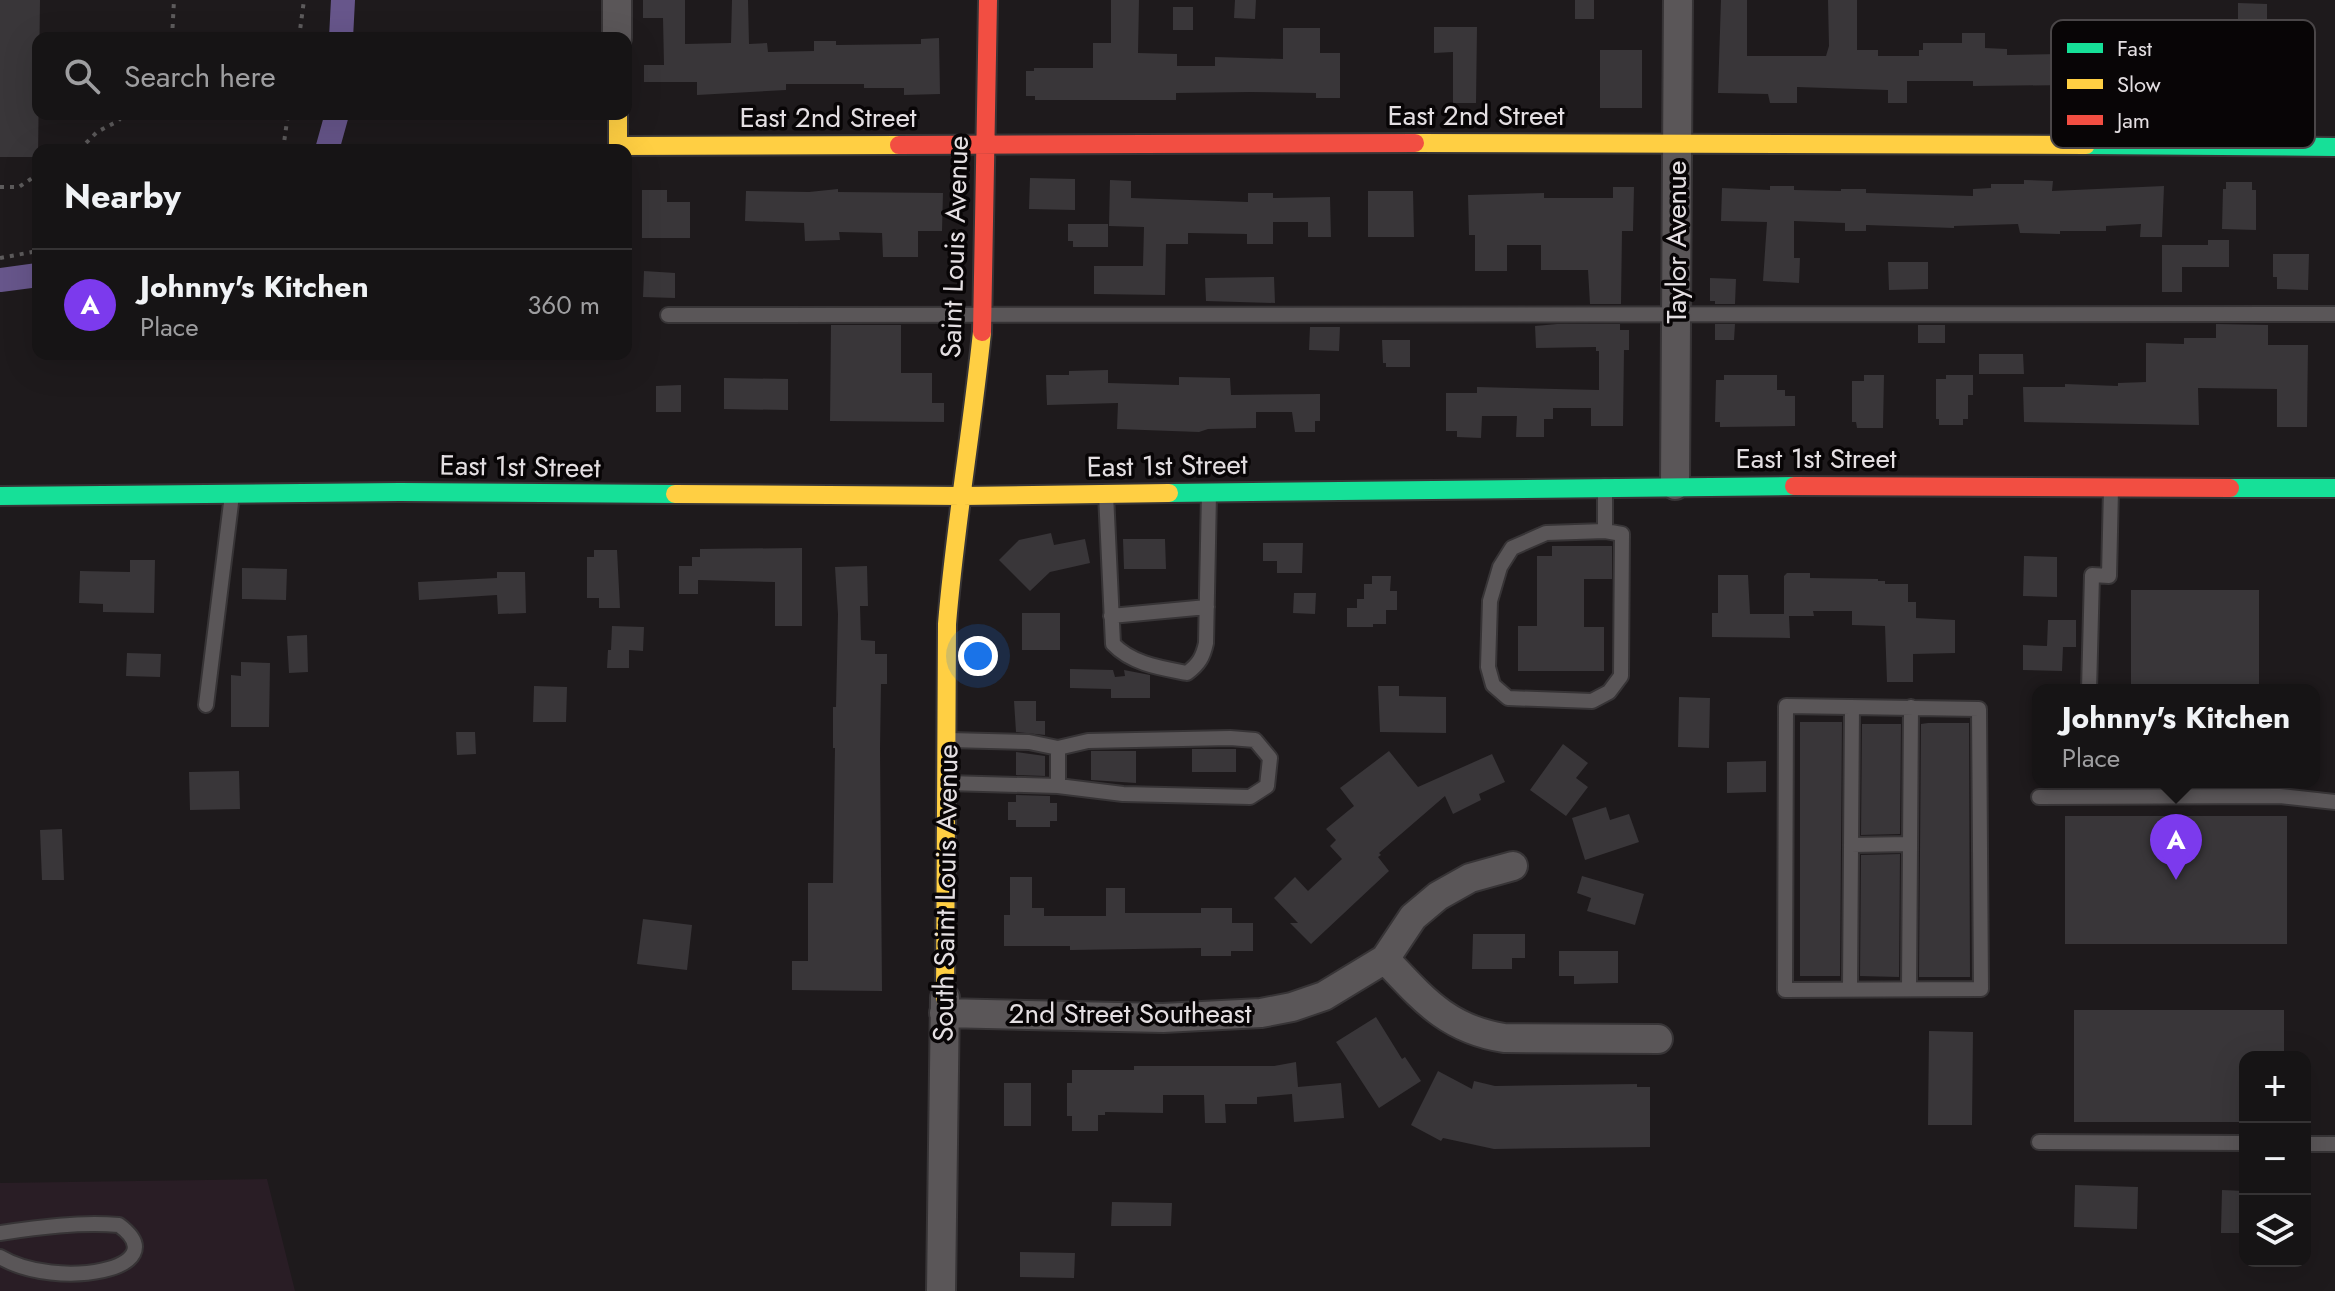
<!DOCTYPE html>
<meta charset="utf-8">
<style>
:root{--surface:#161415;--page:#232122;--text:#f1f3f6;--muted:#9e9ea0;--line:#353334;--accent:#7c3aed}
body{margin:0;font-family:Jost,sans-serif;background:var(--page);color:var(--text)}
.controls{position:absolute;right:24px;bottom:24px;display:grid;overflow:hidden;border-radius:16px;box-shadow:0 8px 32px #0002}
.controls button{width:72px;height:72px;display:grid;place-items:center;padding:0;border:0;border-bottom:2px solid var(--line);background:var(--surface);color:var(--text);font:40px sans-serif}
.you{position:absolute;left:978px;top:656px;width:28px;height:28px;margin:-20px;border:6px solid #fff;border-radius:50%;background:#1a73e8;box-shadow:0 0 0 12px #1a73e833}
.badge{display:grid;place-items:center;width:52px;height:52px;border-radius:50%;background:var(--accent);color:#fff;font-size:26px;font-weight:700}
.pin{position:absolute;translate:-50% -66px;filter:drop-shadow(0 2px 4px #0008)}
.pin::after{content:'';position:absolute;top:42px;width:28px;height:24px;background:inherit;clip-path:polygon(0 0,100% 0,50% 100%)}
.popup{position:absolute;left:2032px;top:684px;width:288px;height:104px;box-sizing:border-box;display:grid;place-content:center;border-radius:16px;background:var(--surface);filter:drop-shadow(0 2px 6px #0005);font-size:26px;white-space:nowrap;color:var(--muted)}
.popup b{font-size:30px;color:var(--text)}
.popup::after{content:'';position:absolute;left:50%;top:100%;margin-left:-16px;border:16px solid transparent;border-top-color:var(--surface)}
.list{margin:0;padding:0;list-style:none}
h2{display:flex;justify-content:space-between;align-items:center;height:104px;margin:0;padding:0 32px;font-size:34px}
h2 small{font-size:26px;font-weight:400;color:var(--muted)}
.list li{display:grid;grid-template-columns:52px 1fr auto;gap:24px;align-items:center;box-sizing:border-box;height:112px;padding:0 32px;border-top:2px solid var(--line)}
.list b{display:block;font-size:30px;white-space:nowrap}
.list p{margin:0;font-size:26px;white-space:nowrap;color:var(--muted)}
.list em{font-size:26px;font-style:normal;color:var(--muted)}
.icon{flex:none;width:44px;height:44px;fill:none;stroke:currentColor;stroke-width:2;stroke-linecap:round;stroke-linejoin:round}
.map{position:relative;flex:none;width:2335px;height:1291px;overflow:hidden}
.search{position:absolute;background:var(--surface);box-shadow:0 8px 32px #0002;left:32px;top:32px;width:600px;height:88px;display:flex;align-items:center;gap:20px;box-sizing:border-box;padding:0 28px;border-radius:16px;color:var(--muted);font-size:30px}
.panel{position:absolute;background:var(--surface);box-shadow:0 8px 32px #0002;left:32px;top:144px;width:600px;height:216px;border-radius:16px}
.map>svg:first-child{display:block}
</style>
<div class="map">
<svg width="2335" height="1291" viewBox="0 0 2335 1291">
<rect width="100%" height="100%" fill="#1e1a1c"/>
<path fill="#291d25" d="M267 1179 295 1291H0V1183Z"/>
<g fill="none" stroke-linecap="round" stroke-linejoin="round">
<path stroke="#67568b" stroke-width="24" d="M341 38 343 0
M327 150 337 114
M0 280 38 275"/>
</g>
<path fill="#393639" d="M0 0H40L38 157H0Z
M643 0H685V44L731 43 732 0H748L749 44 767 43 768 52 814 51V41H836V45L921 44V39L939 38 940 94 904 95V88H864V84H786V90L697 95V82H644V65H664L663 18H643Z
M1111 0H1139L1138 53 1177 54V66H1215V57L1283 59V28H1320V53H1340V98H1316V93L1250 92 1176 93V100H1035V96H1026V71H1034V68H1093V43H1111Z
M1235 0H1256L1255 19 1234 18Z
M1575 0H1594V19H1575Z
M1721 0H1747V56H1826L1829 46 1828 0H1857V50H1878V56H1919V50H1923V43H1962V33H1985V48L2007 49V55L2060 54V60H2110V63H2151V47L2205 49V27H2238V3L2267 4V60H2301L2300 102H2282V78H2248V97L2148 94 2070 99V85L1973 86V81H1907V103H1888V90L1797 87V103H1770L1768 94 1718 93Z
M1173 7H1193V30H1173Z
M1434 27H1477L1476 103H1453V52L1434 53Z
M1600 50H1642V108H1600Z
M1030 178 1075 179V210L1029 209Z
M1110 180 1131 181V198L1248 202V193H1273V198L1330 197 1331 237H1308V222H1273V244H1247V234L1188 233V244H1166L1165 295 1094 294V266H1143L1144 227 1109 226Z
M2024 180 2053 181 2052 191 2164 186 2162 237H2140L2141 224 2106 226V231H2060V234L2020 233 2018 224 1954 226V228L1866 225V231H1845V223L1794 221V258H1800L1799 283 1763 281 1767 222 1721 221 1722 188 1770 190V186H1794V190L1841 191V189H1866V193L1973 196V189L1991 188V184H2024Z
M2226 182H2252V190H2256V230L2222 229 2223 189H2226Z
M1613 187H1634L1633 231H1622L1621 304H1590L1588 270H1541V245H1507V271H1475V235H1469L1468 195 1544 193V198H1613Z
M838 189V192L943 193 942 231H918V257H883L882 233 839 232 840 240 805 241 804 223 745 221 746 191 809 192Z
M642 190H667V202H690V238H642Z
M1368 191H1413L1414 237H1368Z
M1068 224H1108V247H1073V241H1068Z
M2208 240H2229V267H2182V292H2162V245H2208Z
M2273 254H2309L2308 290 2277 289V277H2273Z
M1888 262H1928V289L1889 290Z
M644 271 675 273V298L643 297Z
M1274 277 1275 303 1206 301 1205 278Z
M1710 278 1736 279 1735 304H1715V301H1710Z
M1557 324H1620V330H1629V350H1624L1623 426H1591V408H1553V419H1544V437H1516L1517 416H1482L1481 438 1457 437V431H1446V393H1477V387L1599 390V351H1596V347L1536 348 1535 326Z
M1715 324H1735L1734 340H1715Z
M2216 324 2268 325V345H2308L2307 427H2277V389L2198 388 2199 425 2024 422 2023 387H2065V384L2118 386V383L2146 382V343L2184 344V338H2216Z
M831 325H901V373H932V403H944V422L830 421Z
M1918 325H1945V343H1918Z
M1310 327H1340L1339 351 1309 350Z
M1382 340H1410V367H1386V363H1383Z
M1979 354H2023L2024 374H1979Z
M1108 370V383L1179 385V377L1230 378 1231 395 1320 394V421H1315V432H1295L1292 412H1256V428L1208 429 1199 432 1117 429 1118 403 1047 405 1046 375H1069V371Z
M1724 375H1777V390H1785V396H1795V426L1720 427V422H1715L1716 380H1724Z
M1864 375H1884L1883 428H1857L1856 422H1852V381H1864Z
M1946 375H1973V395H1968V419H1963V425H1939V419H1936V379H1946Z
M724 378 788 379V410L724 409Z
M681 385V412H656V386Z
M1051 533 1054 545 1085 539 1090 563 1050 572 1030 591 999 560 1019 540Z
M1123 539H1165L1166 569H1124Z
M1263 543H1303L1302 573H1277V561H1263Z
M1552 546H1612V579H1584V627H1604V671H1518V626H1537V556H1552Z
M802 548V626H775V582L698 580V594H679V566H692V557H700V549Z
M594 550H617L620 608H599V598H587V557H594Z
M2024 556 2057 557V597L2023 596Z
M130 560H155L154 613 103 612V604L79 603 80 571 130 572Z
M867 566 868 606H860L861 640 875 641V654H887V684H881L880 749 882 991 792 990V961H808V883H833L835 748H833V707H836L838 614 835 567Z
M242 568 287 569 286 600 242 599Z
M497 572H525L526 613 498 614 497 595 419 600 418 582 497 578Z
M1787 573H1810V578L1878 579V581H1885V584H1908V602H1916V618L1955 620V653L1913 654V682H1887L1885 626 1852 625V611H1813L1814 616H1789L1790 638 1712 637V613H1718V575H1748L1750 614H1784V576Z
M1372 576H1391L1390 591H1397V610H1386V624H1373V627H1347V608H1357V599H1364V584H1372Z
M2131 590H2259V690H2131Z
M1294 593H1316L1315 614 1293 613Z
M1022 613H1060V650H1022Z
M2048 620H2076V647H2063L2062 671 2023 670V645L2047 646Z
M612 626 644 627 643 651 629 650V668H607L608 650H611Z
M307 635 308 672 289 673 287 636Z
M127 653 161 654 160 677 126 676Z
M241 662 270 663 269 727H231V675L241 676Z
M1070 669 1113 670 1115 677 1125 676 1124 670 1150 675V698H1111V689L1070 688Z
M534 686 567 687 566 722H533Z
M1378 686H1399V696L1446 697V733L1380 732Z
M1679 697 1710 698 1709 748 1678 747Z
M1014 701H1036V721H1045V735L1016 732Z
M1800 722H1842L1840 976H1800Z
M1928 723H1969L1970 977H1919L1921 724Z
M1862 724H1901L1900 834 1861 835Z
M456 732H475L476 754 457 755Z
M1563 744 1588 763 1576 778 1588 787 1566 816 1530 790Z
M1192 749H1236V772H1192Z
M1091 751H1136V783L1091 780Z
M1389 751 1418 787 1492 754 1505 782 1479 794 1481 800 1453 814 1445 796 1379 853 1381 855 1378 857 1389 871 1311 944 1290 923H1298L1274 898 1295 877 1308 891 1342 859 1330 846 1336 840 1326 829 1354 806 1340 788Z
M1016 752 1045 756V776L1016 775Z
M1766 761V792L1727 793V762Z
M239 771 240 809 190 810 189 772Z
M1016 795 1050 796V803H1057V821H1050V827H1016V820H1008V802H1016Z
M1606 807 1610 820 1629 814 1639 842 1585 860 1572 818Z
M2065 816H2287V944H2065Z
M62 829 64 880H42L40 830Z
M1900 854 1899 977 1860 976 1861 855Z
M1582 876 1644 894 1635 925 1587 911 1591 898 1577 893Z
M1010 877H1032V908H1044V916H1106V888H1125V913H1201V908H1232V923H1253V951H1231V956H1201V948L1070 950V946H1004V915H1010Z
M643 919 692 925 687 970 637 964Z
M1473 934H1525V958H1512V969H1472Z
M1559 951H1618V983L1574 984V976H1559Z
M2074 1010H2284V1057H2245V1122H2074Z
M1376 1017 1402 1059 1405 1057 1421 1081 1379 1108 1336 1042Z
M1929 1031 1973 1032 1972 1125H1928Z
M1296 1062 1298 1087 1341 1083 1344 1118 1294 1122 1292 1094 1257 1097V1104H1225L1226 1123H1205L1204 1095H1163V1113L1105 1112V1115H1098V1131H1072V1116H1067V1083H1072V1070H1134V1066H1274Z
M1438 1071 1472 1089 1474 1081 1495 1086 1637 1084V1087H1650V1147L1494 1149 1443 1138 1441 1141 1411 1125Z
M1004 1083H1031V1126H1004Z
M2075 1185 2138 1187 2137 1229 2074 1227Z
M2222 1190 2245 1191V1233H2221Z
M1112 1202 1172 1203 1171 1226H1111Z
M1020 1252 1075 1253 1074 1278 1020 1277Z"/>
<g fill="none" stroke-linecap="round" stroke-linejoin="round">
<defs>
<path id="lane" d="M668 315 2335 314
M1106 494 1113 644C1132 664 1161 668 1187 673 1199 664 1203 657 1206 643L1209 493
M1605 531 1622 534 1621 676 1609 692 1592 701 1508 698 1493 685 1488 667 1490 601 1500 567 1512 548 1546 533 1605 531V486
M1111 616 1207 607
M2089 690 2092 575 2109 576 2111 489
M206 705 232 495
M1786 706 1979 709 1981 989 1785 990Z
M947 783 1058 786V748L1029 742 949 740
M1058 786 1123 794 1250 797 1267 786 1270 758 1255 740 1230 738 1088 741 1058 748
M2039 797 2280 796 2335 802
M1851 845 1910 844
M1850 989 1852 707
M1909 989 1911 707
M2039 1142 2245 1143
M2305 1144H2335
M0 1233C40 1227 79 1222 119 1225 178 1269 57 1291 0 1257"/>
<path id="street" d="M617 0V38
M1675 485 1678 0
M1385 959C1423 999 1447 1029 1504 1038L1658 1039
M944 1013 1163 1018 1261 1013 1292 1007 1324 996 1385 959 1413 917 1438 896 1470 878 1513 866
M941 1291 945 998"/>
<path id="fast" d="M2086 145 2335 147
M2230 488H2335
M1169 493 1794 486
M0 496 400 492 675 494"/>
<path id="slow" d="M618 114V146L899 145
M1415 143 2086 145
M675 494 962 496 1169 493
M945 998 947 624C955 526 972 430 982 332"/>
<path id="jam" d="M899 145 1415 143
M982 332 988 0
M1794 486 2230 488"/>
</defs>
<use href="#lane" stroke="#373436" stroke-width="18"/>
<use href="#street" stroke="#373436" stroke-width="32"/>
<use href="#fast" stroke="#373436" stroke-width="22"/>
<use href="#slow" stroke="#373436" stroke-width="22"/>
<use href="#jam" stroke="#373436" stroke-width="22"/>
<path stroke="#5d5b5c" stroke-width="4" stroke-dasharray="4 6" stroke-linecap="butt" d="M172 38 174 0
M299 38 304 0
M79 150 97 132 118 121 124 114
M283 150 288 114
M0 187H19L38 174
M0 258 38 251"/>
<use href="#lane" stroke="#5a5658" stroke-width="14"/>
<use href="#street" stroke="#5a5658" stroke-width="28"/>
<use href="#fast" stroke="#16e098" stroke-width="18"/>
<use href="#slow" stroke="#ffcf43" stroke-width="18"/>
<use href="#jam" stroke="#f24e42" stroke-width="18"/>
</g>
<g text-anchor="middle" stroke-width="7" stroke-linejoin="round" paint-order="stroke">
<g font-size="28" fill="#e4dfe2" stroke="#080506">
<text x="1476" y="125">East 2nd Street</text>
<text x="828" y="127">East 2nd Street</text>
<text transform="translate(1676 242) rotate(-90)" y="10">Taylor Avenue</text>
<text transform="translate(954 247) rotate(-88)" y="10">Saint Louis Avenue</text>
<text x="1816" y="468">East 1st Street</text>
<text transform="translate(1167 465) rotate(-1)" y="10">East 1st Street</text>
<text transform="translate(520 466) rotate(1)" y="10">East 1st Street</text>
<text transform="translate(945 893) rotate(-89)" y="10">South Saint Louis Avenue</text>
<text x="1130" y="1023">2nd Street Southeast</text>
</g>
</g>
<rect x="2051" y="20" width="264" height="128" rx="12" fill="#080506" stroke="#4a4648" stroke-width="2"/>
<rect x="2067" y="43" width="36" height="10" fill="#16e098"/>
<rect x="2067" y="79" width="36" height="10" fill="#ffcf43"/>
<rect x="2067" y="115" width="36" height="10" fill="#f24e42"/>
<g font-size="22" fill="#e4dfe2">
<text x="2117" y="56">Fast</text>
<text x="2117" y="92">Slow</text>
<text x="2117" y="128">Jam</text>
</g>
</svg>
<div class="controls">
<button>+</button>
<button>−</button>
<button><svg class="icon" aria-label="layers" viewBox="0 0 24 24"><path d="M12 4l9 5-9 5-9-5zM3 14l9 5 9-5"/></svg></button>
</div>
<div class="you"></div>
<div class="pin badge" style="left:2176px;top:880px">A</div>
<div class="popup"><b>Johnny's Kitchen</b>Place</div>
<div class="search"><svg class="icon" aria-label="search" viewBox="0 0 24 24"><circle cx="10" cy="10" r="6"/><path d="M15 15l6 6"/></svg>Search here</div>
<section class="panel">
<h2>Nearby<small></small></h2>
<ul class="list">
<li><span class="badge">A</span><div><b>Johnny's Kitchen</b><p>Place</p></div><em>360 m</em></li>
</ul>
</section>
</div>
